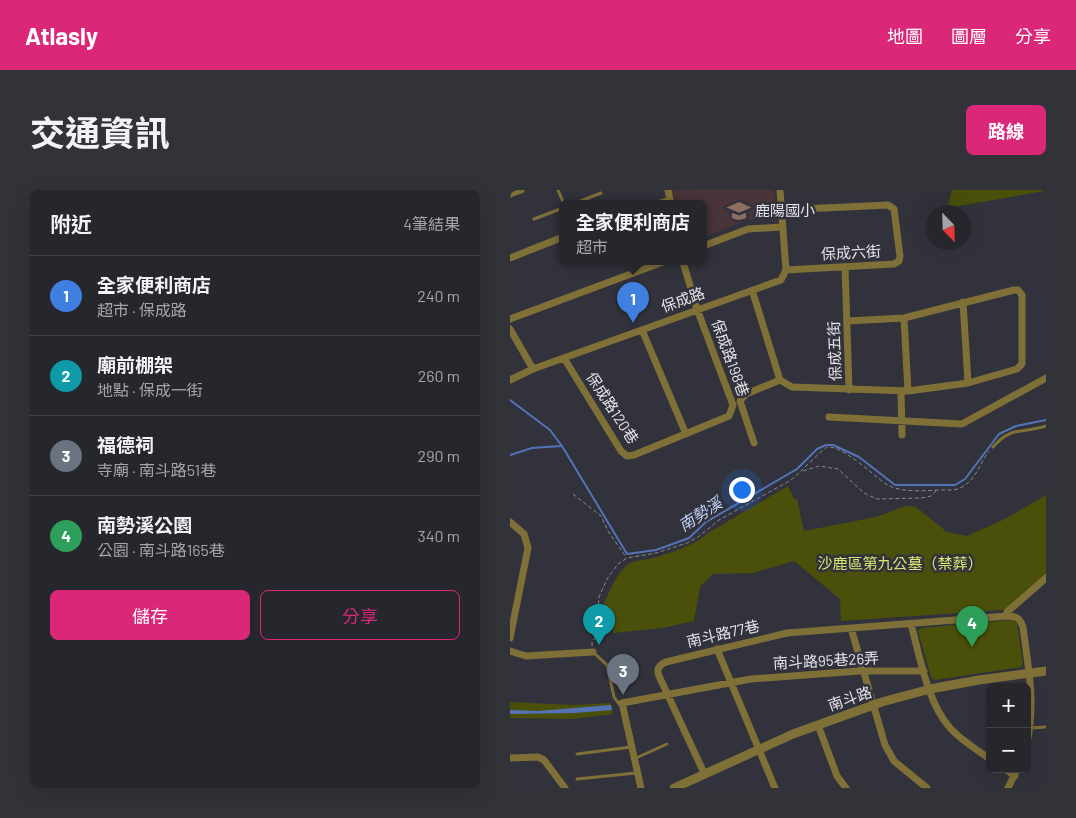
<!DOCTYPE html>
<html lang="zh-TW">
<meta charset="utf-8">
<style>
:root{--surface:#26262d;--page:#323239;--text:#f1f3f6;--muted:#a4a5aa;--line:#424349;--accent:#db2777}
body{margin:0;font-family:Barlow,"Noto Sans TC",sans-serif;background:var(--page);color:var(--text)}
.controls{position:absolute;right:15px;bottom:15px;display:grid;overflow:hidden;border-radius:8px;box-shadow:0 5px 20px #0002}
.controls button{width:45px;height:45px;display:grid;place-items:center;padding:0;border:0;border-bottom:1px solid var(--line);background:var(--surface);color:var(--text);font:25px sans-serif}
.compass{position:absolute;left:416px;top:15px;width:45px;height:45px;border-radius:50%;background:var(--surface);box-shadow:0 5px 20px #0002;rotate:157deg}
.you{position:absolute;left:231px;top:299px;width:18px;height:18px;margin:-12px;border:4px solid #fff;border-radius:50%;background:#1a73e8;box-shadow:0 0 0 8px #1a73e833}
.badge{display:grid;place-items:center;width:32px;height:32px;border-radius:50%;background:var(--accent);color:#fff;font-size:16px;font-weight:700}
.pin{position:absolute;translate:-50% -41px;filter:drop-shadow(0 1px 2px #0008)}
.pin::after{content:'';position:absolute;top:26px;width:18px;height:15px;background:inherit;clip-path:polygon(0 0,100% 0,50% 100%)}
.popup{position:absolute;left:49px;top:10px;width:148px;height:65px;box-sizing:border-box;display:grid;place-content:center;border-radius:8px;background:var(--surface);filter:drop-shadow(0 1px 4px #0005);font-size:16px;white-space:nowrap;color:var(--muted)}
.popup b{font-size:19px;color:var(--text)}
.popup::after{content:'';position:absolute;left:50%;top:100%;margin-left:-10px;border:10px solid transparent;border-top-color:var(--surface)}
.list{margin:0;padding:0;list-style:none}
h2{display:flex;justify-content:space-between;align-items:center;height:65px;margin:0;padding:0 20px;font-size:21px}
h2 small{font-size:16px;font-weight:400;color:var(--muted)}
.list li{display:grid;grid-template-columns:32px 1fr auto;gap:15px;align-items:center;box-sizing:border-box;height:80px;padding:0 20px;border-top:1px solid var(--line)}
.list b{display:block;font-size:19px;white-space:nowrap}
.list p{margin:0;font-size:16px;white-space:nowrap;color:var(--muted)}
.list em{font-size:16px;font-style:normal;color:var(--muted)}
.actions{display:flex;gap:10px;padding:15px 20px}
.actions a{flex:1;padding:11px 0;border:1px solid var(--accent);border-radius:8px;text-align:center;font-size:18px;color:var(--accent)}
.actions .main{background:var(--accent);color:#fff}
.map{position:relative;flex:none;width:536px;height:598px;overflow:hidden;border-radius:8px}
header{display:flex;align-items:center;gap:30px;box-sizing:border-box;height:70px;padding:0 25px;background:var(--accent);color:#fff}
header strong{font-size:24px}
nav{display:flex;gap:28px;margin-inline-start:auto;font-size:18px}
.intro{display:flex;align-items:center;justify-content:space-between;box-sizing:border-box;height:120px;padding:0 30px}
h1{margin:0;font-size:35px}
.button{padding:12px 22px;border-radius:8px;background:var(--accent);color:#fff;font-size:18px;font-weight:700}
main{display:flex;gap:30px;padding:0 30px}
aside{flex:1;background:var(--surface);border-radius:8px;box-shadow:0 5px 20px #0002}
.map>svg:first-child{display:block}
</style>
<header>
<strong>Atlasly</strong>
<nav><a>地圖</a><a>圖層</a><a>分享</a></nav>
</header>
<div class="intro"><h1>交通資訊</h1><a class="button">路線</a></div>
<main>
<aside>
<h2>附近<small>4筆結果</small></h2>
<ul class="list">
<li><span class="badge" style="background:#3f7fe0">1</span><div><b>全家便利商店</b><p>超市 · 保成路</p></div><em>240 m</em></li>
<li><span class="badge" style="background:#0f9aa8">2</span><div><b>廟前棚架</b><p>地點 · 保成一街</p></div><em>260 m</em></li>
<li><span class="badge" style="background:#6b7280">3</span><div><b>福德祠</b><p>寺廟 · 南斗路51巷</p></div><em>290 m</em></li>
<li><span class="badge" style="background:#2e9e5b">4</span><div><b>南勢溪公園</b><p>公園 · 南斗路165巷</p></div><em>340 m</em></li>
</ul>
<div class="actions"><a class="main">儲存</a><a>分享</a></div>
</aside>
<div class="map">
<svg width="536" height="598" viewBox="0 0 536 598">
<rect width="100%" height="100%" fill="#32323c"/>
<path fill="#493439" d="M163 0H264L266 27 238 30 193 47V14H166Z"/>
<path fill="#4a500a" d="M442 0H536V3L529 2 437 18Z
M278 296 284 309H287L294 341 366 327 396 316 406 317 437 342 457 346 495 329 536 305V386L500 417 492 420 331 431 330 409 284 371 243 383 203 384 190 397 184 431 153 438 103 443 104 432 94 415C97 404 108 382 117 375 122 371 132 370 139 369 160 363 182 357 198 343Z
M502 430 507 433 513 474 511 477 425 490 421 487 408 441 411 438Z
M0 512 64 515 101 513 103 524 63 529 0 528Z"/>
<path fill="#5473b7" d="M101 515 102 520 64 523 0 524V520L28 521Z"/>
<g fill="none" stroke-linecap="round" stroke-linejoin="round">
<path stroke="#5473b7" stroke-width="2" d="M0 210 40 240 52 256 117 364 146 360 179 348 196 332 287 279 307 259 316 255H323L349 267 385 295H445L455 289 489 244 506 236 536 230
M0 265 22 258 51 256"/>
<path stroke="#888890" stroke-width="1" stroke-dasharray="4 2.5" stroke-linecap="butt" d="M293 281 309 276 328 279 354 303 367 309 411 308 421 306 427 300
M63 304 91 326 98 341 116 367
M82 456V451L91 442 88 420 89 407 97 389 108 374 117 368 146 363 177 353 188 347 209 330 281 290C288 285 314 257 318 257 333 256 363 285 376 294 392 305 425 299 444 300 465 295 468 276 479 261"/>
<path stroke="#7f7038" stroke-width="3" d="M48 0 54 14
M63 14 91 3
M24 29 53 18
M483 257C502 235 513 244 536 236
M83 462 97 475 104 507 109 514 111 513
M521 538 536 537
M67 564 121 557
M124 569 157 554
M67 589 126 583"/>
<path stroke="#7f7038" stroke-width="7" d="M158 0 161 14
M0 4 11 0
M147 14 160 10
M271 20 378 15 384 19 390 66 389 71 384 74 276 80
M193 56 238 39 272 37
M0 68 53 47
M335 77 339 200
M242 100 270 190 282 197 398 201 458 193 507 179 512 174V105L508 100H504L394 128 338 131
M453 112 458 193
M394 128 398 201
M0 129 153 72
M0 139 23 179
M132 140 176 244
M54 168 111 261 117 266 124 265 219 226 223 215 187 119 173 72
M0 190 23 179 271 90 276 80 270 0
M391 202 392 245
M319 227 452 234 536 188
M244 253 230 211 236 204 270 190
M0 332 14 344 18 358 0 448
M497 426V422L536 388
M401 434C410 467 417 512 440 538 452 551 466 559 480 569
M341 438 375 555 384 571 417 598
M207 459 265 598
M0 461 16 466 83 462
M308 535 327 586 336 598
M0 568 28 567 34 570 55 598
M495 579 505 586
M194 583 149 486C146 479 149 475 156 472L277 443 497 426C506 426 510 428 513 437 518 477 526 512 517 553
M131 598 112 513 241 489 349 481H414
M498 598 507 579"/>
<path stroke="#7f7038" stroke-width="9" d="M164 598 283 544 372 512 420 499 469 490 536 481"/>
</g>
<defs>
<symbol id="school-bare" viewBox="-9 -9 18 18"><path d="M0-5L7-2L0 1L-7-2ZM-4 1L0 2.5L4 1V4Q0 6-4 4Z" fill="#8d6e63" stroke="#32323c" stroke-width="2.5" paint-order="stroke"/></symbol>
</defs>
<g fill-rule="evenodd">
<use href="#school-bare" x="213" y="5" width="32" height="32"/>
</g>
<g text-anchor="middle" stroke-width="5" stroke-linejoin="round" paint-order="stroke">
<g font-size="15" fill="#e4e4ea" stroke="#32323c" text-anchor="start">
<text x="245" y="26">鹿陽國小</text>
</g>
<g font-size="15" fill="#e4e4ea" stroke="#32323c">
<text transform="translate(341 63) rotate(-3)" y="5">保成六街</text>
<text transform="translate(173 110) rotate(-20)" y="5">保成路</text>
<text transform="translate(325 161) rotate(-92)" y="5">保成五街</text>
<text transform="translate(220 168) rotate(70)" y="5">保成路198巷</text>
<text transform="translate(102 218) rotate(57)" y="5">保成路120巷</text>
<text transform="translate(213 444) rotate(-13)" y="5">南斗路77巷</text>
<text transform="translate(316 471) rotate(-3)" y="5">南斗路95巷26弄</text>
<text transform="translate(340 509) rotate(-19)" y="5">南斗路</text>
</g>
<g font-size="15" fill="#d9e672" stroke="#32323c">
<text x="390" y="379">沙鹿區第九公墓（禁葬）</text>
</g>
<g font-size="16" font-style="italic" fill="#bfd2f8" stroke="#32323c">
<text transform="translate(190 324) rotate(-33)" y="6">南勢溪</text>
</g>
</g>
</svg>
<div class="controls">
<button>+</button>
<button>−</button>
</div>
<svg class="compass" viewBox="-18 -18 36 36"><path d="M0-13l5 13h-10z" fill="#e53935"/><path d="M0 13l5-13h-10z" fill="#a4a5aa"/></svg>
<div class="you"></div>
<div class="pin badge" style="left:123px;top:133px;background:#3f7fe0">1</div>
<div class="popup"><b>全家便利商店</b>超市</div>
<div class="pin badge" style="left:89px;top:455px;background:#0f9aa8">2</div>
<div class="pin badge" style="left:113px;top:505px;background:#6b7280">3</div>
<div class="pin badge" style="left:462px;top:457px;background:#2e9e5b">4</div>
</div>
</main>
